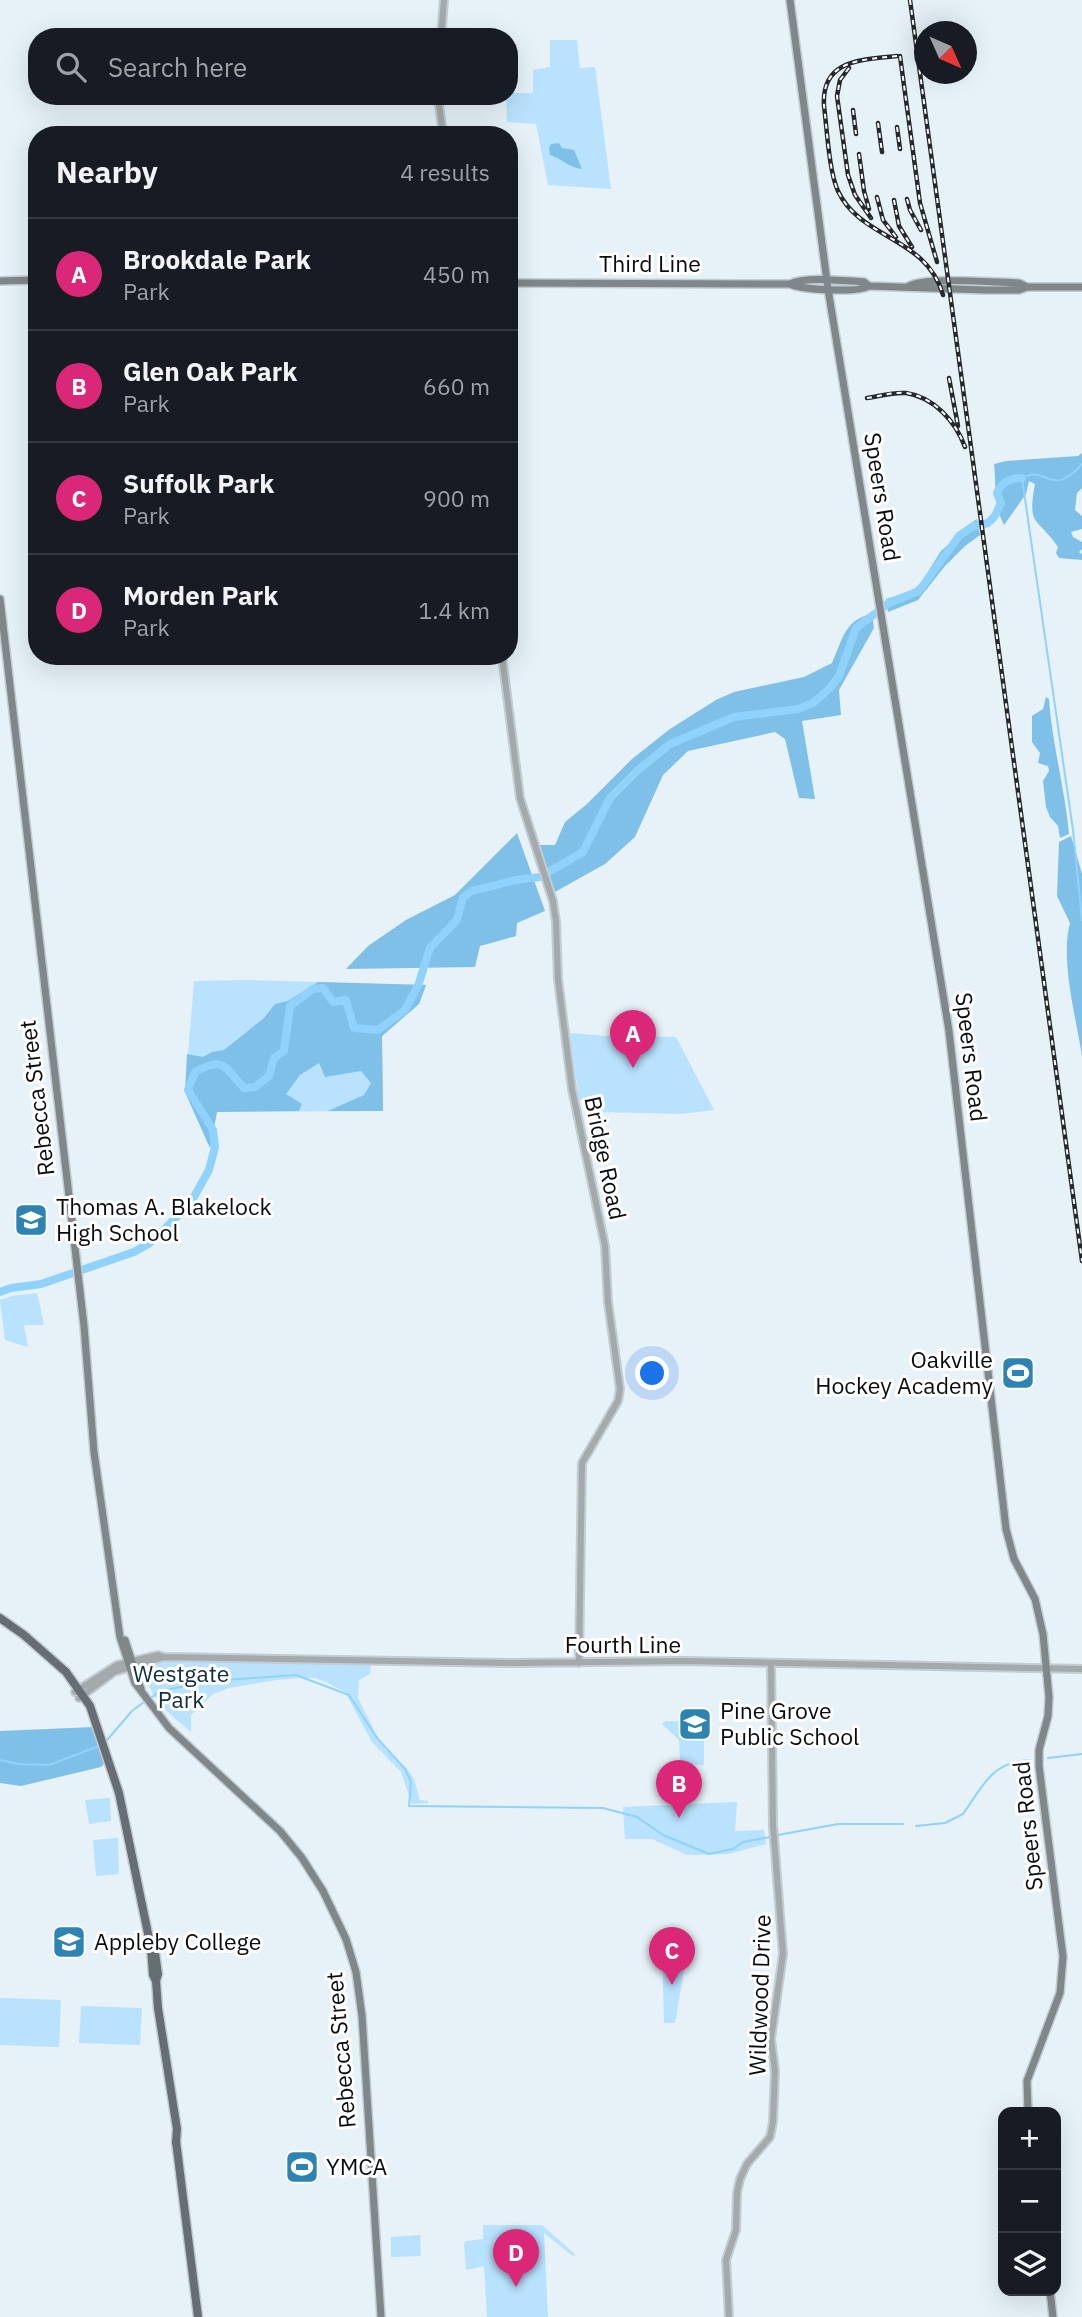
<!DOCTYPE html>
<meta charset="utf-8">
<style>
:root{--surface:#171b24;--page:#242831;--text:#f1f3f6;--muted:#9ea1a6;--line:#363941;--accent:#db2777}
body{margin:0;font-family:"IBM Plex Sans",sans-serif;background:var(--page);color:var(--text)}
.controls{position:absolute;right:21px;bottom:21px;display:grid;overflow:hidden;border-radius:14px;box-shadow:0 7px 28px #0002}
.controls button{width:63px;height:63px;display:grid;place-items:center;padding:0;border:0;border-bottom:2px solid var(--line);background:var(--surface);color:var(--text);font:35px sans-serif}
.compass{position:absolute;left:914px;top:21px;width:63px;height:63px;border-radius:50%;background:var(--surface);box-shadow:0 7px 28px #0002;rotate:135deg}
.you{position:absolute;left:653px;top:1374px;width:24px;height:24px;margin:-18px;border:5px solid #fff;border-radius:50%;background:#1a73e8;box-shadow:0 0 0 10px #1a73e833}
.badge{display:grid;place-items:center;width:46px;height:46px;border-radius:50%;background:var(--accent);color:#fff;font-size:23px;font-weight:700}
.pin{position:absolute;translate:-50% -58px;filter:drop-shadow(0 2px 4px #0008)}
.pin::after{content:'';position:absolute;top:37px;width:24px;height:21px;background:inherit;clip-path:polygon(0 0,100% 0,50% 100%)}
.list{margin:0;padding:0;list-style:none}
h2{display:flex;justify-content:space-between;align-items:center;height:91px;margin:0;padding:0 28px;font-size:30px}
h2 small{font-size:23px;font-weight:400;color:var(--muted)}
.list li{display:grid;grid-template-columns:46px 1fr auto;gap:21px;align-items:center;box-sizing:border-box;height:112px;padding:0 28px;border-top:2px solid var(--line)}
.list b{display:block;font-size:26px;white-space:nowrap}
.list p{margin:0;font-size:23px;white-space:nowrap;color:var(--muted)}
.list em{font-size:23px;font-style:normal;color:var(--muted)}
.icon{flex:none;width:38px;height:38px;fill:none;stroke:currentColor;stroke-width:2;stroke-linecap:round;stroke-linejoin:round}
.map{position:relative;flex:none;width:1082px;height:2317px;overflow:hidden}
.search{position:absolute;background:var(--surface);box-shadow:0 7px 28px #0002;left:28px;top:28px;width:490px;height:77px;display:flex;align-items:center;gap:18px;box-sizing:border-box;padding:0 24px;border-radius:28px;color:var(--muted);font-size:26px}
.panel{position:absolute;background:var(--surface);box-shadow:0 7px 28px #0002;left:28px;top:126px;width:490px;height:539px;border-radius:28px}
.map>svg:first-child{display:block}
</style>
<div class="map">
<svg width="1082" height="2317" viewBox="0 0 1082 2317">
<rect width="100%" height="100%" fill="#e6f1f8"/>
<path fill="#b8e2fd" d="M550 40H577L580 68 595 67 611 189 548 185 536 124 507 122 506 96H509V93H533V70L550 67Z
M246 980 426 985 419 1004 382 1036 383 1111 217 1112 210 1148 185 1092 194 981Z
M570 1033 607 1036 676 1037 714 1110 681 1114 603 1112 602 1100H579Z
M37 1293 44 1325H24L28 1347 5 1340 0 1300 12 1296Z
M172 1661 371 1664 370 1674 359 1680 358 1698 376 1734 385 1749 406 1767 414 1779 420 1800 428 1801V1803L412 1804 401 1772 372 1742 345 1692 328 1683 315 1678H299L276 1680 229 1688 213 1694 191 1715V1732C168 1712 152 1702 144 1671L149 1665Z
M665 1721 704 1722V1765L680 1764 679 1740 662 1724Z
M110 1798 111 1821 89 1824 85 1800Z
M737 1802 735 1831 764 1830 766 1844 728 1854 694 1855H687L652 1839H625L623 1807Z
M118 1838 119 1874 96 1876 93 1840Z
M662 1947H688L675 2023H664Z
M0 1998 61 2000 59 2047 0 2045Z
M81 2006 142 2008 140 2045 79 2043Z
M483 2225H542L575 2254 573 2256 544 2233 548 2317H487L484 2266 466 2270 464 2244 466 2241 483 2239Z
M420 2235 421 2256 391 2257V2237Z"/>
<path fill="#7ec0e8" d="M559 143 562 148 574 150 582 169C569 168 561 158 550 155L549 148 551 144Z
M1082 453V488L1077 493 1075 510 1082 516V529L1071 532 1073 537 1082 542V549L1079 552 1082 554V560L1059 558 1056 553 1058 547C1037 516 1027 528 1035 484L1029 481 1026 494 1004 525C992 501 997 490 994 464L1006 461 1078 456Z
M977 519 980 535 965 546 945 566 918 600 888 612 886 599 912 591 921 583 941 551 955 539 958 532Z
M872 614 874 628 839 690 841 715 802 721 815 799 799 798 785 739 775 732 688 751 663 775 635 837 605 864 553 893 538 845H555L565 822 587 804 632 759 670 729 716 700 734 692 804 677 832 663C843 639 844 620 872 614Z
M1046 697 1049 699C1052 744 1065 789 1069 834L1060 838 1058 826 1050 817 1046 807 1043 781 1049 771 1048 766 1038 763 1040 753 1032 742V716L1043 709Z
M517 833 545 911 517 923 516 936 480 946 475 967 346 969 368 946 406 920 455 895Z
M1071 836 1082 874V1056C1076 1017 1060 960 1070 923L1057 896 1059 842Z
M318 982 426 985 419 1004 382 1036 383 1111H328L364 1095 371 1083 361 1071 325 1077 319 1063 300 1075 286 1094 302 1104 299 1111 217 1112 210 1148 185 1092 187 1054 203 1057 212 1052 224 1050 264 1018 275 1004 288 1001Z
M94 1727 105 1763 101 1767 21 1786 0 1783V1731Z"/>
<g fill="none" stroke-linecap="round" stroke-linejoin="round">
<path stroke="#8fd2fb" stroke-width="2" d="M1082 464C1050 500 1049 464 1022 478L1073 830 1082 920
M151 1698 160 1691 211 1681 296 1675 349 1695 377 1738 405 1769 411 1782 409 1806 603 1808 637 1817 663 1835 709 1854 733 1849 743 1842 770 1837
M107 1740 132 1711 144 1702
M1048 1758 1082 1754
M0 1760 18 1764 49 1765 99 1746
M916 1826 945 1823 963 1814C983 1786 991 1762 1030 1760
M778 1835 838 1824H903"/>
<path stroke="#8fd2fb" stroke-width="8" d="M0 1292 11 1288 41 1284 134 1252 150 1243 190 1204 209 1170 215 1147 213 1130 188 1090 195 1072C224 1056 224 1066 244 1088L255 1087 269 1076 274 1058 284 1051 290 1006 313 989 323 988 333 1002 346 1000 354 1028 378 1030 405 1010 418 986 430 948 457 920 463 897 472 891 516 880 540 877 583 852 610 798 638 770 670 744 734 717 798 709 813 703 829 689 839 676 856 628 889 603 919 591 959 536 972 527 988 523 995 516 1001 503 997 493C1002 481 1011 478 1022 478"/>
<defs>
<path id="tertiary" d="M441 37 444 0
M438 96 443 135
M502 656 520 798 553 901 556 922 558 979 572 1089 605 1246 608 1302 620 1389 618 1401 582 1463 579 1663
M75 1692 117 1665 158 1655 164 1657 513 1663 683 1661 1082 1669
M79 1698 114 1672 164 1657
M729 2317 726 2260 736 2230 737 2193 740 2179 747 2164 770 2137 773 2122 775 2071 771 2039 783 1954 773 1825 771 1663"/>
<path id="secondary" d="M790 0 828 289 949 1031 1006 1529 1014 1559 1035 1599 1043 1634 1049 1697 1048 1716 1039 1750V1766L1063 1957 1060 1993 1027 2081 1028 2112
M0 281 37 280
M509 283 790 284C807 276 844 281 864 282L869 286
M790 284C802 290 859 293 869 286L985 290H1019L1027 287H1082
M909 286C925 276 997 283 1019 283L1027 287
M0 599 84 1326 94 1452 120 1637 135 1683 169 1728 280 1831 302 1858 323 1891 346 1939 356 1972 362 2016 381 2317
M125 1640 141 1689
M1050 2291 1053 2317"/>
<path id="primary" d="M0 1618 24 1635 66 1672 90 1706 119 1793 151 1948 153 1975 156 1981
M155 1953 158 1974 156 1981 158 2008 177 2129 176 2143
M176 2141 198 2317"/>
</defs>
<use href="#tertiary" stroke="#c3ccd3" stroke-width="10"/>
<use href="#secondary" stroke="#c3ccd3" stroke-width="10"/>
<use href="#primary" stroke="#c3ccd3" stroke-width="11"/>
<use href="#tertiary" stroke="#a4a9ac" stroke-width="6"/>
<use href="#secondary" stroke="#80878b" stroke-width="7"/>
<use href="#primary" stroke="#666e74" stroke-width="8"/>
<defs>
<path id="rail" d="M910 0 1082 1261
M897 56C862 60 821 59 824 106 827 129 829 172 838 191 861 240 926 236 943 295
M900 56 920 203 937 262
M849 68 840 80 837 96 848 175 855 195 871 218
M853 110 856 134
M878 123 882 152
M897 127 900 149
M859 154 864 191 869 209
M877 197 883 220 896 237
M907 199 910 210 921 230
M894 200 899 226 912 247
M949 378 958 426
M867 398C880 396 893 392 906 393 934 397 956 422 965 447"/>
</defs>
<use href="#rail" stroke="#25292d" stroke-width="4.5"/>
<use href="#rail" stroke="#fff" stroke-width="2" stroke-dasharray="5" stroke-linecap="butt"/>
</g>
<defs>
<symbol id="school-square" viewBox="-11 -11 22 22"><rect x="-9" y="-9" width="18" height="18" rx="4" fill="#2d84b3" stroke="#fff"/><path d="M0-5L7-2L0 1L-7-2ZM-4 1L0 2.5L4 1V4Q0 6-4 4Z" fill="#fff"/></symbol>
<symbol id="stadium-square" viewBox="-11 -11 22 22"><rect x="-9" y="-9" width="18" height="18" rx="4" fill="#2d84b3" stroke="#fff"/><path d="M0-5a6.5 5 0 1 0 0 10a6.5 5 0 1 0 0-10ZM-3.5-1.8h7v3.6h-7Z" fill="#fff"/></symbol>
</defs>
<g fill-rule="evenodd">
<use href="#school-square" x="12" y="1201" width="38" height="38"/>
<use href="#stadium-square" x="999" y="1354" width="38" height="38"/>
<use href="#school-square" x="676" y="1705" width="38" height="38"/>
<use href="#school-square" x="50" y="1923" width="38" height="38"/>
<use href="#stadium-square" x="283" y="2148" width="38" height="38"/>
</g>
<g text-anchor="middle" stroke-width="6" stroke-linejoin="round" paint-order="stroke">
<g font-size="23" fill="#090c0f" stroke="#fff">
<text x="650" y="272">Third Line</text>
<text transform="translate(882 497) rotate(81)" y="8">Speers Road</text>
<text transform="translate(971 1057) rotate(83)" y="8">Speers Road</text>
<text transform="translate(37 1098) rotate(-97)" y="8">Rebecca Street</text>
<text transform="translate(605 1158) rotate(78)" y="8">Bridge Road</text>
<text x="623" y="1653">Fourth Line</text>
<text transform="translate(1028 1826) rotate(-96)" y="8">Speers Road</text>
<text transform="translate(760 1995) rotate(-88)" y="8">Wildwood Drive</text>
<text transform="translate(341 2050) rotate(-95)" y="8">Rebecca Street</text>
</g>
<g font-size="23" fill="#090c0f" stroke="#fff" text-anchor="start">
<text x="56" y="1215">Thomas A. Blakelock<tspan x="56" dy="26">High School</tspan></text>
<text x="993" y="1368" text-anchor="end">Oakville<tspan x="993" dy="26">Hockey Academy</tspan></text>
<text x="720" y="1719">Pine Grove<tspan x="720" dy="26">Public School</tspan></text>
<text x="94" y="1950">Appleby College</text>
<text x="326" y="2175">YMCA</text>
</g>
<g font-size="23" fill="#0f2d3e" stroke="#fff">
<text x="181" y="1682">Westgate<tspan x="181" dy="26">Park</tspan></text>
</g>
</g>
</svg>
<div class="controls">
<button>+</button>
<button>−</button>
<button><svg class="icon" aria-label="layers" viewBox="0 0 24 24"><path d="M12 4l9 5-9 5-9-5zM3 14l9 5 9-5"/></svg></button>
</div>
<svg class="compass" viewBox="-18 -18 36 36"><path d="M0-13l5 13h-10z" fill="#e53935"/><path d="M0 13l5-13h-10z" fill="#9ea1a6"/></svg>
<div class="you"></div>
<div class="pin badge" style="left:633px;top:1068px">A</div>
<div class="pin badge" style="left:679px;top:1818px">B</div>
<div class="pin badge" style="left:672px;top:1985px">C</div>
<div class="pin badge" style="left:516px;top:2287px">D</div>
<div class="search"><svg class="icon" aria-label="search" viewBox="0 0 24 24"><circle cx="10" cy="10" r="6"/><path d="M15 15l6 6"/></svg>Search here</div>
<section class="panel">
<h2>Nearby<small>4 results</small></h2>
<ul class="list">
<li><span class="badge">A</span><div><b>Brookdale Park</b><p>Park</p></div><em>450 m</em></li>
<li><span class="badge">B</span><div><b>Glen Oak Park</b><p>Park</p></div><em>660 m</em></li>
<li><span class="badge">C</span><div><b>Suffolk Park</b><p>Park</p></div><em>900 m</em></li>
<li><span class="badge">D</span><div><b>Morden Park</b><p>Park</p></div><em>1.4 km</em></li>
</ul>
</section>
</div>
